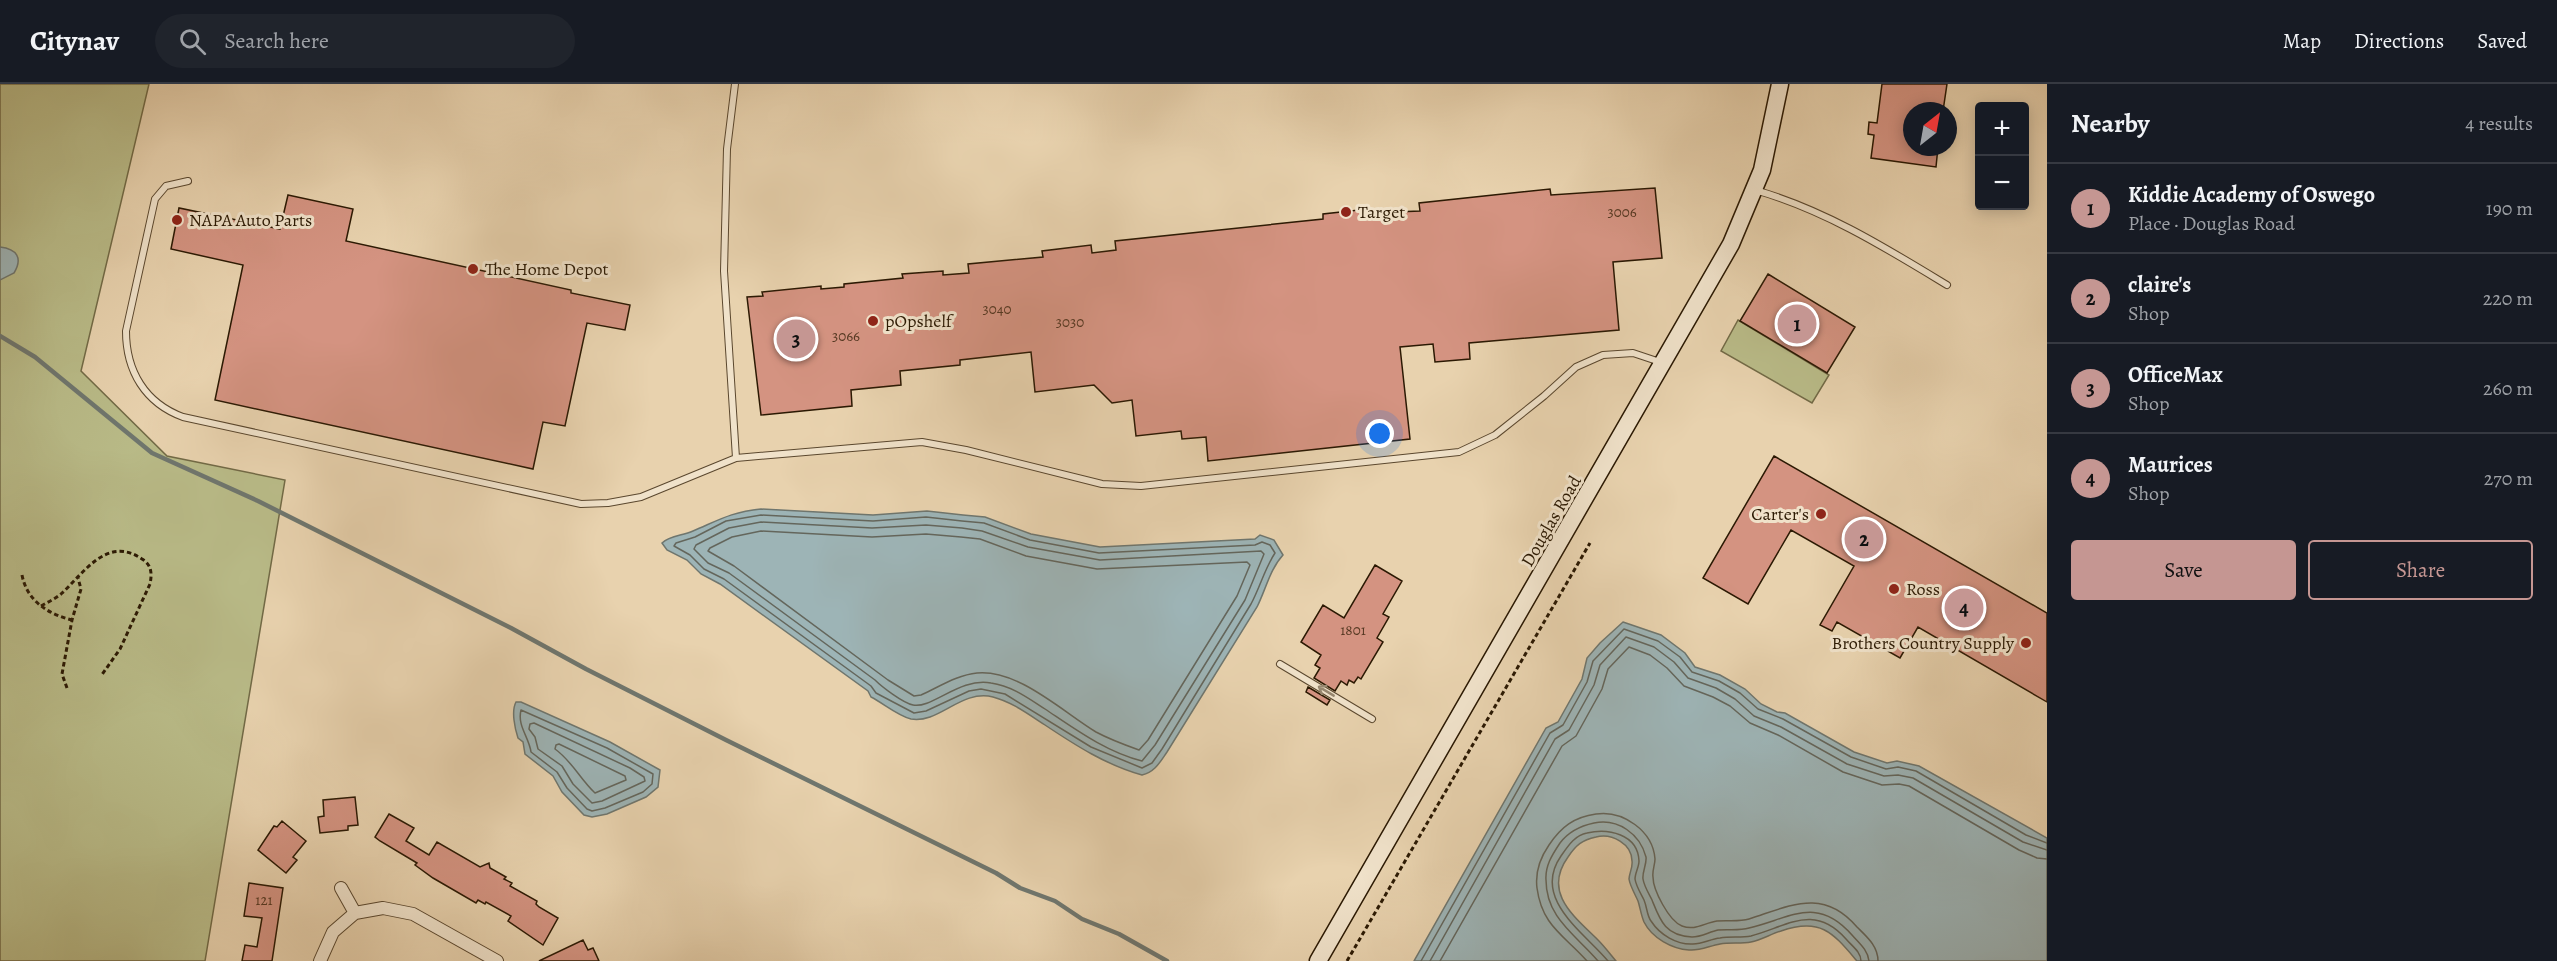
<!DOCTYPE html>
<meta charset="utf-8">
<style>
:root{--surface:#171b24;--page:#20242c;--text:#f1f3f6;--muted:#9ea1a6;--line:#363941;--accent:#c59692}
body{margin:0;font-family:Alegreya,serif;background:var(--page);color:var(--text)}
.controls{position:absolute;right:18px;top:18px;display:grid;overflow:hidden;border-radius:6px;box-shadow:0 3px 15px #0003}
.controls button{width:54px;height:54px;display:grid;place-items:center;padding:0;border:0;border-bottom:2px solid var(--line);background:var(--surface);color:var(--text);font:30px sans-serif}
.compass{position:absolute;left:1903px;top:18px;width:54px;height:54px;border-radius:50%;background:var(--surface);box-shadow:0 3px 15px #0003;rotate:31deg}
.you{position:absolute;left:1380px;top:350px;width:21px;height:21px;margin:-15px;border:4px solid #fff;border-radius:50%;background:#1a73e8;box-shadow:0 0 0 9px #1a73e833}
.badge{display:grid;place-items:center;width:39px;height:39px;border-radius:50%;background:var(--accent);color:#111;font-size:20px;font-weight:700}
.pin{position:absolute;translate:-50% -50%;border:3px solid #fff;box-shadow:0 2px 6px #0006}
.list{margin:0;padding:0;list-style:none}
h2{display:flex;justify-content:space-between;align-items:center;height:78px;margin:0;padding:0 24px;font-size:26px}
h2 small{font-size:20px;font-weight:400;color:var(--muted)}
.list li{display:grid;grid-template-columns:39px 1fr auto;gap:18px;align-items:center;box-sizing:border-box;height:90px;padding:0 24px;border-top:2px solid var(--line)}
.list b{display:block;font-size:22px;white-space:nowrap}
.list p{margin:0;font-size:20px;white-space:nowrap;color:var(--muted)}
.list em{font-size:20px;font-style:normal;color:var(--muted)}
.actions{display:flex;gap:12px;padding:18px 24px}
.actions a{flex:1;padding:14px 0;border:2px solid var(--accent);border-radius:6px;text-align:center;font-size:21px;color:var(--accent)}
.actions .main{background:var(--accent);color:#111}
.icon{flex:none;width:33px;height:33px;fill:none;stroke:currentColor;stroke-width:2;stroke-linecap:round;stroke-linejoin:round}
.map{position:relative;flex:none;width:2047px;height:877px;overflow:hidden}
header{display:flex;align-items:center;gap:36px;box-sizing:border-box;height:84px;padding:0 30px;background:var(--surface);border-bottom:2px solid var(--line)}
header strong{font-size:28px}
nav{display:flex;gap:33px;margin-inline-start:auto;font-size:21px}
.search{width:420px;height:54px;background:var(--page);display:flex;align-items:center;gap:15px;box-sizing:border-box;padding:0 21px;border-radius:33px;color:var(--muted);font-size:22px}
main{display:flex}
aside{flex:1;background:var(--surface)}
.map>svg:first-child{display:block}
</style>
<header>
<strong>Citynav</strong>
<div class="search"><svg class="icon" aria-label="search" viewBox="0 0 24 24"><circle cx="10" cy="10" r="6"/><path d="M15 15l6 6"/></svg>Search here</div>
<nav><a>Map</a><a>Directions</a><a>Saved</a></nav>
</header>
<main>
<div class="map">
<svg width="2047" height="877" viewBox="0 0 2047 877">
<rect width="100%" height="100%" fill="#e8d2ae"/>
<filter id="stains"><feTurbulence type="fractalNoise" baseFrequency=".00333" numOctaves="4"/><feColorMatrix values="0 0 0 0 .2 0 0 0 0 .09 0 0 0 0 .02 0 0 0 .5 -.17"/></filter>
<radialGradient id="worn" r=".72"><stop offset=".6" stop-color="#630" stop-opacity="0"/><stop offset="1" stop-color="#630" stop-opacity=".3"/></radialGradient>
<path fill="#b9bb88" stroke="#726a46" stroke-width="1.5" d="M0 0H149L81 287 167 372 285 396 205 877H0Z
M1738 236 1829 291 1812 319 1721 267Z"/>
<path fill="#9db4b6" stroke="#6f766e" stroke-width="1.5" d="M0 163C17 165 23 174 14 189L0 196Z
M761 425 873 431 927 427 963 431 985 433 1031 450 1100 463 1255 455 1260 451 1274 456 1283 471C1270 485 1266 505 1257 523L1167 668C1160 678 1155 688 1142 691 1106 681 1075 661 1045 641 1028 630 1012 618 993 613 961 605 939 640 911 635 898 632 883 619 871 613L868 607 720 500 701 490 687 476 667 466 662 459C670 451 682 452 693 447 719 436 731 428 761 425Z
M1623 538 1661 551 1685 569 1695 583 1720 591 1745 605 1761 620 1777 628 1785 629 1854 668 1887 679 1897 677 1919 682 2047 754V877H1857C1833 849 1821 833 1781 847 1771 850 1761 856 1751 858 1741 860 1730 858 1720 860 1709 862 1700 867 1689 866 1672 865 1652 854 1644 838 1641 831 1640 823 1638 817 1635 810 1630 802 1629 795 1629 790 1633 783 1632 777 1632 760 1612 749 1596 753 1582 756 1576 761 1568 773 1542 809 1575 833 1598 856 1605 863 1610 870 1616 877H1414L1546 644 1558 638 1582 595 1587 574 1600 559Z
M516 618H521L610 658 660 686 658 703 646 713 607 730 592 733 584 731 562 708 553 692 525 670 523 658 518 654C515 645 511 627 516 618Z"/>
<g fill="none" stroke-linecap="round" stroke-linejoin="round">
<path stroke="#64665c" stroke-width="1.5" d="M761 431 873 437 926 433 962 437 984 439 1030 456 1099 469 1255 461 1262 458 1270 461 1275 469C1265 484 1260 503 1251 520L1162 665 1152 679 1142 684 1091 663 1005 610 981 605 969 607 926 627 914 629 876 609 871 602 724 495 704 485 690 471 674 462 676 459 695 453 726 437Z
M761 438 872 444 926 441 962 444 982 447 1028 463 1100 476 1261 467 1264 470 1245 516 1155 661 1142 677C1106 668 1075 645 1045 625 1028 614 1012 602 991 599 960 593 932 625 913 621 903 619 882 603 875 596L729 489 708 479 694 465 696 461 729 444Z
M761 447 872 453 926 450 961 453 980 455 1026 472 1097 485 1247 478 1250 481 1237 512 1148 656 1139 666C1125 661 1109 655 1096 648 1063 628 1018 585 977 589 957 591 939 603 921 611L914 612 888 596 734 482 708 467 710 464 732 453Z
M521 626 607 664 653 690 652 700 643 708 605 724 592 727 587 725 567 704 557 688 531 668C529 653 517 642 521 626Z
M534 639 630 684 644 693 645 697 602 717 592 719 573 700 562 682 538 665 535 653 529 645 530 640Z
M559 660 625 692 626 696 595 709C580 695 572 677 555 665L556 661Z
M1421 877 1550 649 1563 641 1587 598 1593 577 1624 545 1658 557 1680 573 1692 588 1719 597 1740 609 1758 625 1783 635 1851 673 1886 685 1898 683 1916 687 2026 751 2047 759
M1430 877 1555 655 1569 646 1594 601 1600 581 1626 553 1654 563 1674 578 1688 594 1716 604 1735 615 1754 632 1781 643 1847 680 1884 692 1898 691 1913 694 2023 758 2047 766
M1440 877 1562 662 1576 652 1602 605 1608 585 1629 563 1650 571 1667 584 1684 602 1713 613 1730 622 1750 639 1778 651 1843 688 1882 701 1899 700 1909 702 2019 766 2037 774 2047 775
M1587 877C1564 851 1542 842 1537 804 1535 788 1540 774 1549 761 1561 743 1574 733 1596 730 1623 726 1653 747 1655 775 1655 781 1652 787 1653 793 1653 806 1669 837 1682 842 1695 847 1704 839 1717 837 1727 836 1739 838 1749 835 1790 822 1823 803 1857 843 1867 853 1878 862 1878 877
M1598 877C1576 851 1546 834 1546 796 1545 782 1552 771 1560 759 1569 747 1580 742 1594 739 1618 734 1640 750 1646 773 1647 780 1642 788 1643 795 1644 802 1649 810 1652 816 1660 836 1665 852 1692 853 1701 853 1709 848 1718 846 1728 845 1739 847 1749 844 1791 834 1817 811 1852 851 1859 859 1868 866 1869 877
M1608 877C1585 849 1531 815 1561 772 1568 762 1575 751 1587 749 1608 744 1638 750 1639 777 1639 783 1635 789 1635 795 1636 802 1641 810 1644 816 1647 823 1647 832 1651 837 1660 851 1677 861 1693 860 1703 860 1710 855 1720 854 1730 852 1741 854 1751 852 1788 842 1814 819 1846 855 1852 862 1861 868 1861 877"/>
<path stroke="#6f766e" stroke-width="4.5" d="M0 252 35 273 152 369 258 417 511 544 586 585 726 656 996 789 1020 804 1055 817 1082 835 1119 850 1167 877"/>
</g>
<path fill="#d49381" stroke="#2b1903" stroke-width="1.5" d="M1882 0H1947L1943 27H1912V63H1938L1936 83 1871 74 1874 51 1868 50 1869 38 1877 39Z
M1655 104 1662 174 1613 178 1619 246 1469 259 1470 275 1435 278 1433 260 1400 263 1410 355 1208 377 1206 353 1182 355 1181 347 1136 352 1132 316 1112 319 1094 301 1035 308 1031 268 960 276V281L900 287 901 301 851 306 852 322 761 331 747 213 763 212 762 208 821 202V205L844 203V200L903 194 902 190 943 187V191L969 189 968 180 1043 173 1042 167 1091 161 1092 169 1116 166 1115 157 1323 135V130L1368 125 1369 129 1420 127 1419 119 1550 105 1551 111Z
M288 111 353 125 346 157 571 206V209L630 221 625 246 587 239 565 342 543 338 533 385 215 316 243 181 171 165 179 124 280 145Z
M1768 190 1855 243 1827 289 1740 237Z
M1774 372 2047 529V618L1918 543 1900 574 1837 538 1832 547 1820 541 1854 482 1791 446 1748 520 1703 494Z
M1375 481 1402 497 1383 530 1389 533 1377 554 1383 558 1361 595 1358 593 1354 599 1349 596 1347 601 1341 597 1335 607 1314 594 1320 584 1315 581 1321 571 1301 558 1323 521 1344 534Z
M1308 603 1330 616 1327 621 1306 608Z
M355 713 358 741 348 742V746L320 749 318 733 324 732 323 716Z
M389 730 414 744 406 757 429 771 437 758 480 783 489 779 490 784 506 793 504 795 512 799 510 802 537 817 536 820 539 823 558 834 543 861 508 837 511 832 486 818 485 820 478 816 476 819 433 794 415 781 417 779 380 757 375 753Z
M282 737 306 757 293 773 297 776 286 789 258 766 274 742 277 743Z
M249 799 283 804 272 877H242L245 861 257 863 262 834 244 832Z
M583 856 588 866 593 864 599 877H539Z"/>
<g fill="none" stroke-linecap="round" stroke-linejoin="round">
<defs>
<path id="lane" d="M735 0 727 65 724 187 736 374
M188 97 166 102 155 115 126 247C126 287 145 319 183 333L581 420 608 419 641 413 736 374 922 358 966 366 1102 400 1141 402 1459 368 1495 351 1544 312 1576 283 1603 271 1633 269 1660 278
M1755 106C1825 126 1886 164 1947 201
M1280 580 1372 635"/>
<path id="street" d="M341 804 355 829
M320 877 333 848 355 829 383 824 413 830 497 877"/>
<path id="secondary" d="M1318 877 1731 160 1762 86 1780 0"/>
</defs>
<use href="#lane" stroke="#5a472e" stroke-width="8"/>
<use href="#street" stroke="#5a472e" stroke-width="14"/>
<use href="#secondary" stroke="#2b1903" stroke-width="19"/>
<path stroke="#2b1903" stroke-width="3" stroke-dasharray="4.5 3" stroke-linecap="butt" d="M22 491C27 517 48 530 72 536
M41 522C48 518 55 515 61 510 84 489 107 451 142 475 152 481 152 490 150 500L120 565 101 592
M67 604 62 590 72 536 81 505 78 494
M1347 877 1590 459"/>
<use href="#lane" stroke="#f0e2ca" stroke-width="6"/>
<use href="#street" stroke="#f0e2ca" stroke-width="12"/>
<use href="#secondary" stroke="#f0e2ca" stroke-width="16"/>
</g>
<defs><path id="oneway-shaft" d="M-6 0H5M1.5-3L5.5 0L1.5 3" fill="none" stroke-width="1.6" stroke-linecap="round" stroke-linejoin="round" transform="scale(1.5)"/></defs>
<use stroke="#978870" href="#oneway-shaft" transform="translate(1326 607) rotate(-149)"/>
<g fill="#8f2418" stroke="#f0e2ca" stroke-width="2">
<circle cx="1346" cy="128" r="6"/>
<circle cx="177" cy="136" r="6"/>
<circle cx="473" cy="185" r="6"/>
<circle cx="873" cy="237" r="6"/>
<circle cx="1821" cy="430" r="6"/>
<circle cx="1894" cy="505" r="6"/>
<circle cx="2026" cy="559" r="6"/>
</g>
<g text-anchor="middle" stroke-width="6" stroke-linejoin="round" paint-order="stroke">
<g font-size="15" fill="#553822">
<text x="1622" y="133">3006</text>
<text x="997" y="230">3040</text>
<text x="1070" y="243">3030</text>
<text x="846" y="257">3066</text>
<text x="1353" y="551">1801</text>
<text x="264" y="821">121</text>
</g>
<g font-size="18" fill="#2b1903" stroke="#f0e2ca" text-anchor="start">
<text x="1358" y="134">Target</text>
<text x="189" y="142">NAPA Auto Parts</text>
<text x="485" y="191">The Home Depot</text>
<text x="885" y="243">pOpshelf</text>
<text x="1809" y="436" text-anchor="end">Carter's</text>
<text x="1906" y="511">Ross</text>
<text x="2014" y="565" text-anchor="end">Brothers Country Supply</text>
</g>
<g font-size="18" fill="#2b1903" stroke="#f0e2ca">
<text transform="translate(1551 437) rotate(-60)" y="6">Douglas Road</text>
</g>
</g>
<rect width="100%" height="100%" filter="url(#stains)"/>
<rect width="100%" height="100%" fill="url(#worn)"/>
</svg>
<div class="controls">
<button>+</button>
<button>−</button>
</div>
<svg class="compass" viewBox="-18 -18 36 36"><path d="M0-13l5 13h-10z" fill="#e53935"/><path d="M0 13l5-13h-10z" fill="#9ea1a6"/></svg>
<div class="you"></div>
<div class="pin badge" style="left:1797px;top:240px">1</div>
<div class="pin badge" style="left:1864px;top:455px">2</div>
<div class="pin badge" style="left:796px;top:255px">3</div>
<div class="pin badge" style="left:1964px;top:524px">4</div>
</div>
<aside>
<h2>Nearby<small>4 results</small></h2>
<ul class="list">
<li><span class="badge">1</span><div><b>Kiddie Academy of Oswego</b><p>Place · Douglas Road</p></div><em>190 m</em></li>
<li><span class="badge">2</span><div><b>claire's</b><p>Shop</p></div><em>220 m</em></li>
<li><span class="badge">3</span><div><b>OfficeMax</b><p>Shop</p></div><em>260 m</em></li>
<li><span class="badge">4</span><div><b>Maurices</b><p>Shop</p></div><em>270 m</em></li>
</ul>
<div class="actions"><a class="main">Save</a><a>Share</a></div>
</aside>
</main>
